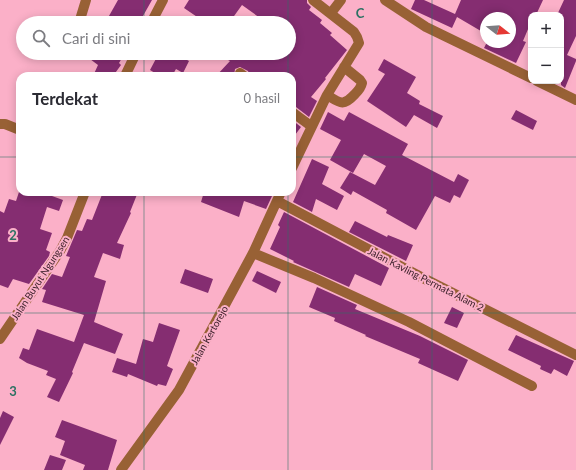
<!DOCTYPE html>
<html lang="id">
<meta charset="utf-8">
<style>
:root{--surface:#fff;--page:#f2f2f3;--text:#2b2b33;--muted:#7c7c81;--line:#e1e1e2}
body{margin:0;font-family:Lato,sans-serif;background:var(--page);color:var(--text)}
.controls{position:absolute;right:12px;top:12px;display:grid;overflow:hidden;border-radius:8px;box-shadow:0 2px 10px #0003}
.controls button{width:36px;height:36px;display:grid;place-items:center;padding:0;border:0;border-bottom:1px solid var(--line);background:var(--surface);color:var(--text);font:20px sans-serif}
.compass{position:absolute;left:480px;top:12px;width:36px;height:36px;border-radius:50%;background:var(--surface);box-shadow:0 2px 10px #0003;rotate:107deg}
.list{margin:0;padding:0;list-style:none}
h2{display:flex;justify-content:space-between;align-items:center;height:52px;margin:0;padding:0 16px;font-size:17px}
h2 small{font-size:13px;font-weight:400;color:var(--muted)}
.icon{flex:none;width:22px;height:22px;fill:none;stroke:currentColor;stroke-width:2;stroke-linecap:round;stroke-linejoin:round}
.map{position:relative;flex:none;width:576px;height:470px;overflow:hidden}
.search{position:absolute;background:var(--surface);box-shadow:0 2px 10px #0003;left:16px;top:16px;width:280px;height:44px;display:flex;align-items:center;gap:10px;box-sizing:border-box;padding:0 14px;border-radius:22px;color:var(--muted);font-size:15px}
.panel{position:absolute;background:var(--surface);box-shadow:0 2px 10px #0003;left:16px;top:72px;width:280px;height:124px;border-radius:12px}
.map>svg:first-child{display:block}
</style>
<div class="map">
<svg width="576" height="470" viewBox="0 0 576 470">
<rect width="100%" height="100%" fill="#fbb0c8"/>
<path fill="#852d71" d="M118 0H152L139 23H105Z
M189 0H307V3L311 7 309 10 322 20 320 23 332 33 330 35 347 50 325 78 326 79 311 97 317 101 309 117 296 107 292 106V76H250L248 71 240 67 235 69 234 76H216L230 61 228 60 235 53H289V23H267L242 5 229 23H206L184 8Z
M415 0H424L455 14 461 0H543L536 15H531V22L523 41 526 42 516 63 484 48 487 42H510V18H486V34L457 17 452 28 411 9Z
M564 0H576V36L567 55 576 59V61L565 88 561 85V15H557Z
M95 53H125L119 63 121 65 113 76H93L98 65 90 59Z
M159 53H174L189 61 183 73 176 69 172 76H160L150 70Z
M384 59 416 77 407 93 420 101 419 104 443 116 437 128 414 115 406 127 367 101 385 74 378 70Z
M516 110 537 121 533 130 511 119Z
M328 112 344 121 349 112 408 144 402 155 454 182 458 174 469 180 460 198 454 195 450 203 435 196 416 230 386 213 387 210 353 191 351 195 340 188 350 172 375 185 386 166 364 154 353 173 330 160 341 140 320 129Z
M292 120 301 127 292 139Z
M312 159 329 167 322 184 344 196 337 210 316 199 312 212 293 202Z
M19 192H41L63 200 59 211 47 207 40 229 52 233 46 250 50 252 49 256 29 284 13 279 8 288 0 285V211L4 213 9 199 16 201Z
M103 192H113L123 195 124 192H138L130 212 131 213 117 243 124 245 120 259 103 253 94 277 106 281 94 322 123 334 115 354 84 343 72 372 73 373 59 402 47 397 56 379 46 375 48 371 27 363 19 358 23 348 29 350 37 329 74 342 84 315 42 302 46 290 42 289 52 274 62 277 70 257 66 256 77 230 82 231 87 219 92 220Z
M204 192H261L272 196 266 209 244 201 239 217 201 202Z
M284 212 389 268 381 286 355 274 349 287 293 262 294 261 270 249 280 227 278 225Z
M355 221 387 237 388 235 413 245 406 261 349 232Z
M185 269 213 279 208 293 180 283Z
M257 271 281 282 276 293 252 281Z
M317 287 357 305 355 309 420 336 468 360 458 381 418 363 420 359 365 336 366 335 334 321 335 318 309 307Z
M452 307 464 313 457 328 444 323Z
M159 323 180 330 167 366 173 369 166 386 158 384 157 386 128 374 127 377 112 372 117 358 136 364 143 339 153 342Z
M516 335 574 361 567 376 554 369 551 374 540 369 541 366 508 350Z
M3 411 14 417 0 445V418Z
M62 420 117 440 108 470H83L85 465 60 455 65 441 55 437Z
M50 455 66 460 62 470H44Z"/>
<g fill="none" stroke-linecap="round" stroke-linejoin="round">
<path stroke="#986135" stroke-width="10" d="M385 0 426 27 531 78
M331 13 341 0
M79 23 86 0
M151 23 163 0
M240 73 244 76
M125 76 136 53
M537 81 576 100
M327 95C340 103 343 107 355 94 358 91 361 88 362 83L360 80 344 67
M292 112 311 126
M0 124H5L20 130
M292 168 327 95 359 43 357 37 354 32 313 0
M277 201 423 278 576 355
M253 253 314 278 409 322 532 386
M0 339 60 251 67 238 85 192
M121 470 179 390 253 253 281 192"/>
</g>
<path fill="none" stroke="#2d7163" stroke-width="1" stroke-opacity="0.55" d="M144 0V23M288 0V23M432 0V470M144 53V76M288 53V76M0 157H20M292 157H576M144 192V470M288 192V470M0 313H576"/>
<g text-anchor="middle" stroke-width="4" stroke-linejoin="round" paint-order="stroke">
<g font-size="10" fill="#3e222c" stroke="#fbb0c8">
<text transform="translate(40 278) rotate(-57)" y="4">Jalan Buyut Ngungsen</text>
<text transform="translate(426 279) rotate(27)" y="4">Jalan Kavling Permata Alam 2</text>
<text transform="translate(209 335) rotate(-61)" y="4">Jalan Kertorejo</text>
</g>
</g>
<g font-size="13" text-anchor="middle" font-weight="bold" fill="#2d7163" stroke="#fbb0c8" stroke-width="4" stroke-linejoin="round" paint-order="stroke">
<text x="360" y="18">C</text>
<text x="13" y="240">2</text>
<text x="13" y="396">3</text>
</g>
</svg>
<div class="controls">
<button>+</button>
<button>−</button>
</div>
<svg class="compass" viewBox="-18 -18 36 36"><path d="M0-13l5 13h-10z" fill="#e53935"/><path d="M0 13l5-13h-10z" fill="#7c7c81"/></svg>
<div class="search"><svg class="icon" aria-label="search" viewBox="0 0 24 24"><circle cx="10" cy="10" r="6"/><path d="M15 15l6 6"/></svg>Cari di sini</div>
<section class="panel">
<h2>Terdekat<small>0 hasil</small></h2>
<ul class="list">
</ul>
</section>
</div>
